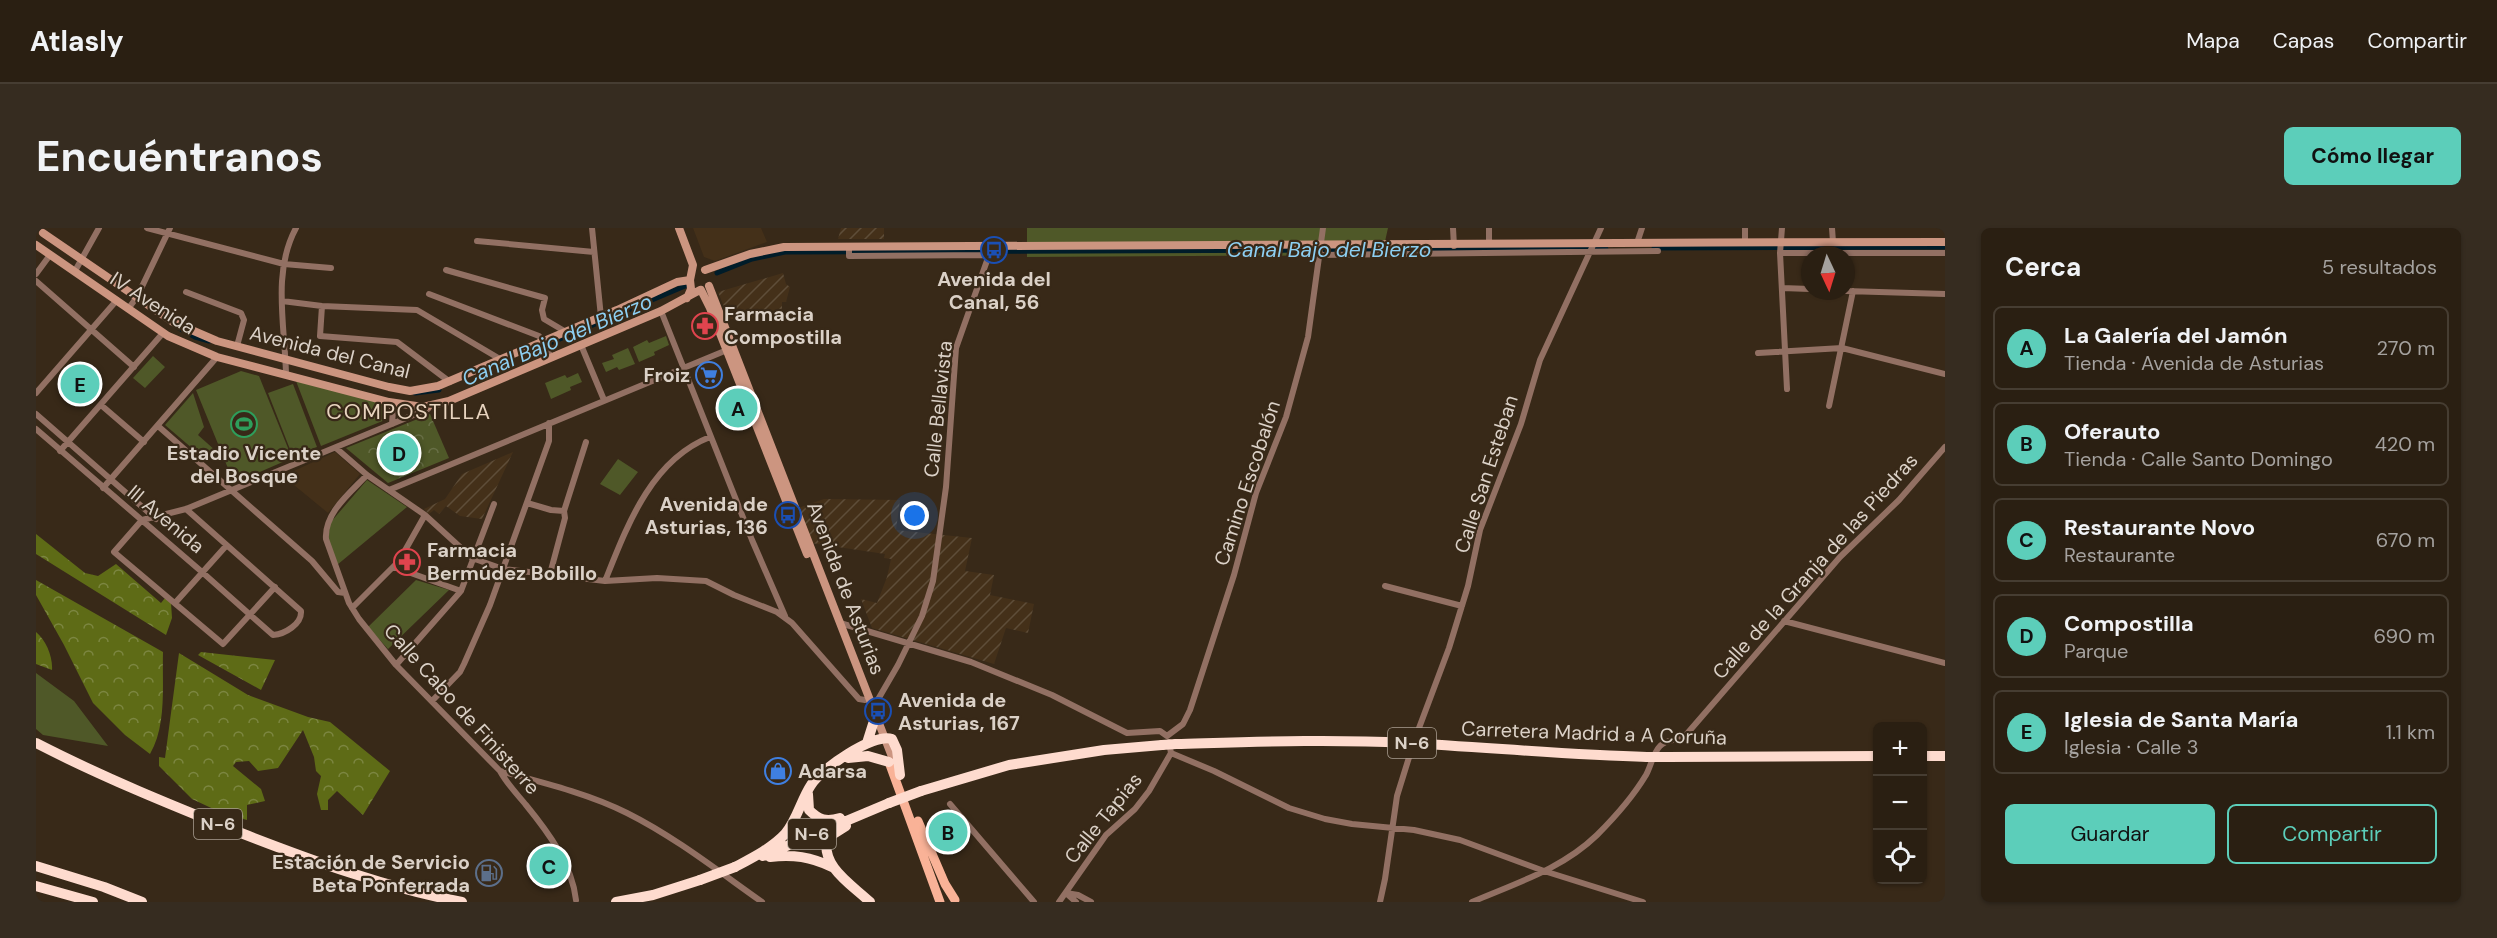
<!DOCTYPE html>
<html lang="es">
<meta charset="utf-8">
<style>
:root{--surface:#2a1f12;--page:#362c20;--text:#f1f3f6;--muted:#a5a29f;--line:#463d32;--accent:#5cceba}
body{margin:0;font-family:"DM Sans",sans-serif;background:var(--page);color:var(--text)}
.controls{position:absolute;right:18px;bottom:18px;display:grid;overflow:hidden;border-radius:9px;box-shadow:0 2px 4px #0004}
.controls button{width:54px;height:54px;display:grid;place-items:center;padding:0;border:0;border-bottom:2px solid var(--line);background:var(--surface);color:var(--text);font:30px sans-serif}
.compass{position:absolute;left:1765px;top:18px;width:54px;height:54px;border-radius:50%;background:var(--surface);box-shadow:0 2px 4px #0004;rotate:176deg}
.you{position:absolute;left:879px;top:288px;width:21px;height:21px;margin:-15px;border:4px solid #fff;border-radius:50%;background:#1a73e8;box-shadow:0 0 0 9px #1a73e833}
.badge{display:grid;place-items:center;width:39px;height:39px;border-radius:50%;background:var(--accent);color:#111;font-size:20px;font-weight:700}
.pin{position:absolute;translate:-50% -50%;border:3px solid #fff;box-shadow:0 2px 6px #0006}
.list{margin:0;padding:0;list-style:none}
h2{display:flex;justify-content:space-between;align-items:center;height:78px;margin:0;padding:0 24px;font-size:26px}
h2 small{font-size:20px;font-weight:400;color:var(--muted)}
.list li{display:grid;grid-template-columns:39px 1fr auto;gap:18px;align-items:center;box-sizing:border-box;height:84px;margin:0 12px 12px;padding:0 12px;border:2px solid var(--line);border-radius:9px}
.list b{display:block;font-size:22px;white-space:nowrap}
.list p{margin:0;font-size:20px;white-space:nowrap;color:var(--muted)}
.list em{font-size:20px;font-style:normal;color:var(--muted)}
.actions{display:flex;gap:12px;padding:18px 24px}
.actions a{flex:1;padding:14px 0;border:2px solid var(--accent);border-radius:9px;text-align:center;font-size:21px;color:var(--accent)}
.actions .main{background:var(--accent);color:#111}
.icon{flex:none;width:33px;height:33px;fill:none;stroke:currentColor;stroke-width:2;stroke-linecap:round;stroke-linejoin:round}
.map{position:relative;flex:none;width:1909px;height:674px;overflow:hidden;border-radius:9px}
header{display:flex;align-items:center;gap:36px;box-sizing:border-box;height:84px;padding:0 30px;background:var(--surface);border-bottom:2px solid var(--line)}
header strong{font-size:28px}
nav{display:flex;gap:33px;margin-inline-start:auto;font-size:21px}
.intro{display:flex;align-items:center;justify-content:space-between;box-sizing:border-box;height:144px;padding:0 36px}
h1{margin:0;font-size:42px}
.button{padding:15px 27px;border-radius:9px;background:var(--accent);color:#111;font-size:21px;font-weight:700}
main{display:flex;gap:36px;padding:0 36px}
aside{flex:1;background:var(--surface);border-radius:9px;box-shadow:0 2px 4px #0004}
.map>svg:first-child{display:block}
</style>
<header>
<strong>Atlasly</strong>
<nav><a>Mapa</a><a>Capas</a><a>Compartir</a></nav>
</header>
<div class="intro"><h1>Encuéntranos</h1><a class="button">Cómo llegar</a></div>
<main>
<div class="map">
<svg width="1909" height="674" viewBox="0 0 1909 674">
<defs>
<pattern id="industrial-furrows" width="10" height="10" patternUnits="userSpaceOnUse" patternTransform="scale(1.5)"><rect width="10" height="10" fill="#443019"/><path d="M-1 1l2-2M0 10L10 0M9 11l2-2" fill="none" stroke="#5e4d39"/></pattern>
<pattern id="forest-crowns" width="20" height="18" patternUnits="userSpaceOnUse" patternTransform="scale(1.5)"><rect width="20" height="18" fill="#5e6b16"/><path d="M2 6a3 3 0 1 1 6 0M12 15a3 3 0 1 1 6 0" fill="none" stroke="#7c8641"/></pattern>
<pattern id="park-crowns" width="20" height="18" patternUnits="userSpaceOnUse" patternTransform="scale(1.5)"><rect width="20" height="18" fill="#4f5828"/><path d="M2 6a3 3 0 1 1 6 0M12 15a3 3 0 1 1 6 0" fill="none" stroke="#686f46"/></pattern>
</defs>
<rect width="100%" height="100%" fill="#382918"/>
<path fill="#443019" d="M657 0H725L731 14 679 33 668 29Z
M299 224 324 246 292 285 247 248Z"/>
<path fill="url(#industrial-furrows)" d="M805 0H848V11H802Z
M747 45 750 56 754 59 750 74H746V89L693 91 682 64Z
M477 224 446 291 424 288 410 278 403 286 398 282 393 286 388 281 409 271 426 246Z
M788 271 864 272 860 302 936 310 929 343 958 347 954 367 998 376 992 405 970 400 958 436 836 400 825 371 841 375 851 349 855 331 848 330 849 326 775 315 762 280Z"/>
<path fill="#4f5828" d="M991 0H1352L1346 27 991 29Z
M630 108 633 117 618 124 619 127 603 134 597 119 611 112 613 115Z
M592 120 599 136 583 142 581 139 570 144 566 135 578 131 576 127Z
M117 128 129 139 109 160 97 150Z
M205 143 223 148 256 230 198 255 160 162Z
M542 145 546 154 534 159 535 162 515 171 509 155 529 147 531 150Z
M260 153 349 176C353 182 354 186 349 192L285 218Z
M257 156 281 219 257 229 232 165Z
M157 165 168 199 162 207 180 223 171 233 129 197Z
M582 231 602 244 584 267 564 256Z
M331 252 371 279 301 337 292 310 294 295Z
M380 352 413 362 352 421 332 399Z
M0 445 38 473 72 518 7 507 0 501Z"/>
<path fill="url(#forest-crowns)" d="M0 306 49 345 62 348 80 336 125 375 129 370 135 375 136 390 130 407 0 326Z
M0 352 127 424C126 457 131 497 114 526L89 507 57 475 28 417 0 367Z
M0 404C10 412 17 429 16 442L0 436Z
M165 424 239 432 225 462 162 427Z
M143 425 212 467 272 489 294 494 354 543 327 587 301 563 292 572V582H285L281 566 285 548 280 543 278 529 267 502 242 540 222 543 213 533 200 534 197 538 225 561 229 573 211 577V592L186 585 156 571 123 538V529L129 530Z"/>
<path fill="url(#park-crowns)" d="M394 186 413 230 352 255 310 220Z"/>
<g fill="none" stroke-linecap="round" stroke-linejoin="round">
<path stroke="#001c29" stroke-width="5" d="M1618 20 1909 19
M681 45 716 31 749 24 1570 21
M143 100 159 109 173 113
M505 119 649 58
M379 165 403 162"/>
<path stroke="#927063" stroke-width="6" d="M111 0 248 36 295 40
M556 0 565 89
M1417 0 1418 18
M1453 0V16
M1746 0 1744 25 1751 161
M1796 0 1797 14
M441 13 558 24
M1709 14V0
M1601 15 1606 0
M813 19V28L953 27
M1744 25H1909
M1282 27 1622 23
M410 42 509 70 506 82 508 91 530 104
M39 43 63 0
M0 46 14 27
M0 53 98 139
M1746 60 1774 61
M1810 63 1909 66
M150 64 205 85 208 92 201 118
M393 66 503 108 515 129
M246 73 286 78 381 82 464 131
M286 78 284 108 361 114 414 154
M92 81 101 69 134 0
M625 83 716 312 749 388
M545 117 568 172
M1722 125 1806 120 1909 146
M250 146C249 98 236 44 260 0
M0 165 81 72
M353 174 357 182 356 196
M65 177 108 214
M1793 178 1817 63
M0 186 120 291
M122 198 276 333 302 364 309 365
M0 201 166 344 237 407C249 406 266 396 265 383L150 281
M300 220 331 247 389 287 436 330 467 341 569 353 621 350 670 353 698 367 741 384 756 395 823 471 829 472
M24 223 127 105
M331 247C315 264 288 285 290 311L313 375 323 391 360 437 464 543C471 556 481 566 490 577 512 604 536 636 540 672
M67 260 181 129
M353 262 691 122
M491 275 515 282 528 283
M106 292 150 281 392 181
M106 292 78 324 187 416 239 359
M358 339 425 363
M514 346 529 290 528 283 550 214
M569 353C591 298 615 232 674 209
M1349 358 1426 378
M139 375 190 318
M316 380 363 333 389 287
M1748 393 1909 435
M804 395 935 434 1016 467 1091 505 1124 503 1131 508
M360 437 425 363 458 276
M396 473 424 444 428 436 454 377 513 213V195
M837 480 862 437 886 388 897 353 910 259 920 120 953 27V19
M1131 508 1147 496 1154 482 1198 347 1220 265 1250 189 1272 109 1287 0
M1380 508 1413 420 1432 358 1444 302 1485 196 1504 132 1565 0
M1133 514 1135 525 1178 543 1253 580 1289 591 1316 596 1378 602 1424 612 1508 643 1607 674
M464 543C505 554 554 566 591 585 639 609 682 643 726 674
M914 576 998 674
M1030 665 1042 667 1055 674
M1030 665 1040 674
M1023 674 1070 607 1099 581 1113 563 1135 525
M1344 674 1349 651 1361 568 1375 523
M1436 674C1480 655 1526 641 1561 607 1578 590 1598 567 1610 547 1615 538 1617 525 1624 518 1630 511 1641 513 1649 508L1804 329 1863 272 1909 219"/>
<path stroke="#cc9580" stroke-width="8" d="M643 0 657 37 654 52 655 61 651 70
M7 5 137 94 181 113 353 159 374 163 402 158 581 82 641 54 654 52
M0 17 132 108 181 129 353 174 387 179 413 173 625 83 664 62
M669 42 714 26 748 19C1135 15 1522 15 1909 14
M673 58 860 539
M665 62 674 80 771 326"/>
<path stroke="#f9b297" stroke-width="9" d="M853 534 904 674
M882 593 909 656 919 672"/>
<path stroke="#fedbce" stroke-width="10" d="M0 515C66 549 135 577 205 605 277 633 351 660 426 674
M831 515 837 496
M1140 516C1216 514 1293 511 1369 515 1450 519 1530 527 1611 529
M1886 528H1909
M1631 529 1842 528
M812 530 832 528 853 534
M885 563 973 537 1068 522 1126 517
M772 566 773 582C783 592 790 594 804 590
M810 598 791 610C785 639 815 656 834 674
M727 628 853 575
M734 629C757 626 775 629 796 639
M0 638 68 659 106 674
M699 639C716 630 736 620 749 606 761 592 765 572 775 557 785 541 837 505 856 511L861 522 864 547
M0 658 57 674
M580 674 617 667 664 652"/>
<path stroke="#fedbce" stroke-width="10" d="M1126 517 1140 516
M1611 529H1631
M853 575 885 563
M664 652 699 639"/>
</g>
<defs>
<symbol id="bus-ring" viewBox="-11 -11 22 22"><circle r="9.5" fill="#382918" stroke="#1a4fb4" stroke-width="1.5"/><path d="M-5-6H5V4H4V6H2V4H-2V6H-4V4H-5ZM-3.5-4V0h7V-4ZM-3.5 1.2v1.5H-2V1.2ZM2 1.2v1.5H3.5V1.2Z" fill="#1a4fb4"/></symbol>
<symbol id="pharmacy-ring" viewBox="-11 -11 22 22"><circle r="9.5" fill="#382918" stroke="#e0444e" stroke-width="1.5"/><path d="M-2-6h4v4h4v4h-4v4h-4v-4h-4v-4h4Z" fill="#e0444e"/></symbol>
<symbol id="supermarket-ring" viewBox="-11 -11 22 22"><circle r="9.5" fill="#382918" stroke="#3f7fe0" stroke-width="1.5"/><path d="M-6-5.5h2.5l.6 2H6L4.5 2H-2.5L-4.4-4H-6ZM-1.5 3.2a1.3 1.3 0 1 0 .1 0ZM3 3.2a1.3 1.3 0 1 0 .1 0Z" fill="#3f7fe0"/></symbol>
<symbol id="stadium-ring" viewBox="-11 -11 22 22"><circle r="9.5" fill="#382918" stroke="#2e9e5b" stroke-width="1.5"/><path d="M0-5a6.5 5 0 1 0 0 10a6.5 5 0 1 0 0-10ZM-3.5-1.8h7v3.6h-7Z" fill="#2e9e5b"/></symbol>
<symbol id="shop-ring" viewBox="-11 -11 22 22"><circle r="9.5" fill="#382918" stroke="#3f7fe0" stroke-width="1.5"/><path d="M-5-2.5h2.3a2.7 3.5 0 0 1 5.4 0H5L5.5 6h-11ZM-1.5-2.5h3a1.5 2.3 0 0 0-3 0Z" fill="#3f7fe0"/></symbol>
<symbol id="fuel-ring" viewBox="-11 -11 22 22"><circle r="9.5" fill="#382918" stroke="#5c6f8a" stroke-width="1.5"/><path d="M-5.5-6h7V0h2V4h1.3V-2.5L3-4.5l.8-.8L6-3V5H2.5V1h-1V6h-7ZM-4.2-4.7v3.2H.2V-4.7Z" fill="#5c6f8a"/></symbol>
</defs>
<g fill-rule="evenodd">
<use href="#bus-ring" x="943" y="7" width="30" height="30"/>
<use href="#pharmacy-ring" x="654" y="83" width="30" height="30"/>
<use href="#supermarket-ring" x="658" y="132" width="30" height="30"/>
<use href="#stadium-ring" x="193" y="181" width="30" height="30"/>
<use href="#bus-ring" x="737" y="272" width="30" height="30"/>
<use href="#pharmacy-ring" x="356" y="319" width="30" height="30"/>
<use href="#bus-ring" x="827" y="468" width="30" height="30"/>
<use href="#shop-ring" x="727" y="528" width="30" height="30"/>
<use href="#fuel-ring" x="438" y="630" width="30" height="30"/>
</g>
<g text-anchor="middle" stroke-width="4.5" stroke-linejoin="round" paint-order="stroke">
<g fill="#382918" stroke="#aa9f92" stroke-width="1.5">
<rect x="1352" y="500" width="48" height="30" rx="4.5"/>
<rect x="158" y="581" width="48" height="30" rx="4.5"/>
<rect x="752" y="591" width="48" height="30" rx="4.5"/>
</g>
<g font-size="18" font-weight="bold" fill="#dbd1c7">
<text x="1376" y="521">N-6</text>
<text x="182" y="602">N-6</text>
<text x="776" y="612">N-6</text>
</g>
<g font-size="20" font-weight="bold" fill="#dbd1c7" stroke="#382918" text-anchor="start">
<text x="958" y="58" text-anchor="middle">Avenida del<tspan x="958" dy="23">Canal, 56</tspan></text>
<text x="688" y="93">Farmacia<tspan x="688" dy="23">Compostilla</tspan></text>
<text x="654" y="154" text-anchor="end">Froiz</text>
<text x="208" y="232" text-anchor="middle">Estadio Vicente<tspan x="208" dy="23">del Bosque</tspan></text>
<text x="732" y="283" text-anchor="end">Avenida de<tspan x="732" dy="23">Asturias, 136</tspan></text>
<text x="391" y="329">Farmacia<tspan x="391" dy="23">Bermúdez Bobillo</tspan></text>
<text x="862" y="479">Avenida de<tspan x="862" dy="23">Asturias, 167</tspan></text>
<text x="762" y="550">Adarsa</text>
<text x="434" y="641" text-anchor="end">Estación de Servicio<tspan x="434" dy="23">Beta Ponferrada</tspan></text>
</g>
<g font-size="20" fill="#dbd1c7" stroke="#382918">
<text transform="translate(117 75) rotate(33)" y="7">IV Avenida</text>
<text transform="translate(294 124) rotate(14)" y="7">Avenida del Canal</text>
<text transform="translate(902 181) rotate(-84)" y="7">Calle Bellavista</text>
<text transform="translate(1450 246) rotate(-72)" y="7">Calle San Esteban</text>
<text transform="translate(1211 255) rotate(-72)" y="7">Camino Escobalón</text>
<text transform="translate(130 291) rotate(40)" y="7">III Avenida</text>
<text transform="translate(1779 338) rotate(-48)" y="7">Calle de la Granja de las Piedras</text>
<text transform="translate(810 360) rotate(69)" y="7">Avenida de Asturias</text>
<text transform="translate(426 481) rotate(48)" y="7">Calle Cabo de Finisterre</text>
<text transform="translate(1558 505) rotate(2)" y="7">Carretera Madrid a A Coruña</text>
<text transform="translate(1067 590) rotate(-51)" y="7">Calle Tapias</text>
</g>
<g font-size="21" font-style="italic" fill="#8dcff2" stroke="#382918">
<text x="1293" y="29">Canal Bajo del Bierzo</text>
<text transform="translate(521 112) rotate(-23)" y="7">Canal Bajo del Bierzo</text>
</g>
<g font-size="22" letter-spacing="1.5" fill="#e8d4bf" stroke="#382918">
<text x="373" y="191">COMPOSTILLA</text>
</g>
</g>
</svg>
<div class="controls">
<button>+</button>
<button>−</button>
<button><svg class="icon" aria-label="locate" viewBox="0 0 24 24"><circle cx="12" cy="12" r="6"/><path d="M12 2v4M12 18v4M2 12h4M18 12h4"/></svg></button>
</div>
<svg class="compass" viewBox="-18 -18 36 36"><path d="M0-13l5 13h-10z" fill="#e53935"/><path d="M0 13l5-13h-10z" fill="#a5a29f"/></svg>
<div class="you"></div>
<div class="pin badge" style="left:702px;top:180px">A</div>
<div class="pin badge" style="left:912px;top:604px">B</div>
<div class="pin badge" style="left:513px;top:638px">C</div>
<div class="pin badge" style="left:363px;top:225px">D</div>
<div class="pin badge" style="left:44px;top:156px">E</div>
</div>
<aside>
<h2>Cerca<small>5 resultados</small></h2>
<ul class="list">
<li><span class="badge">A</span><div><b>La Galería del Jamón</b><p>Tienda · Avenida de Asturias</p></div><em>270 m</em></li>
<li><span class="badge">B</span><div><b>Oferauto</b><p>Tienda · Calle Santo Domingo</p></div><em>420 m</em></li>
<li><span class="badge">C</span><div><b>Restaurante Novo</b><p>Restaurante</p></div><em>670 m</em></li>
<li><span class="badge">D</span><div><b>Compostilla</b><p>Parque</p></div><em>690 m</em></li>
<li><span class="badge">E</span><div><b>Iglesia de Santa María</b><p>Iglesia · Calle 3</p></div><em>1.1 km</em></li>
</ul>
<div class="actions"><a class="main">Guardar</a><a>Compartir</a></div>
</aside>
</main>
